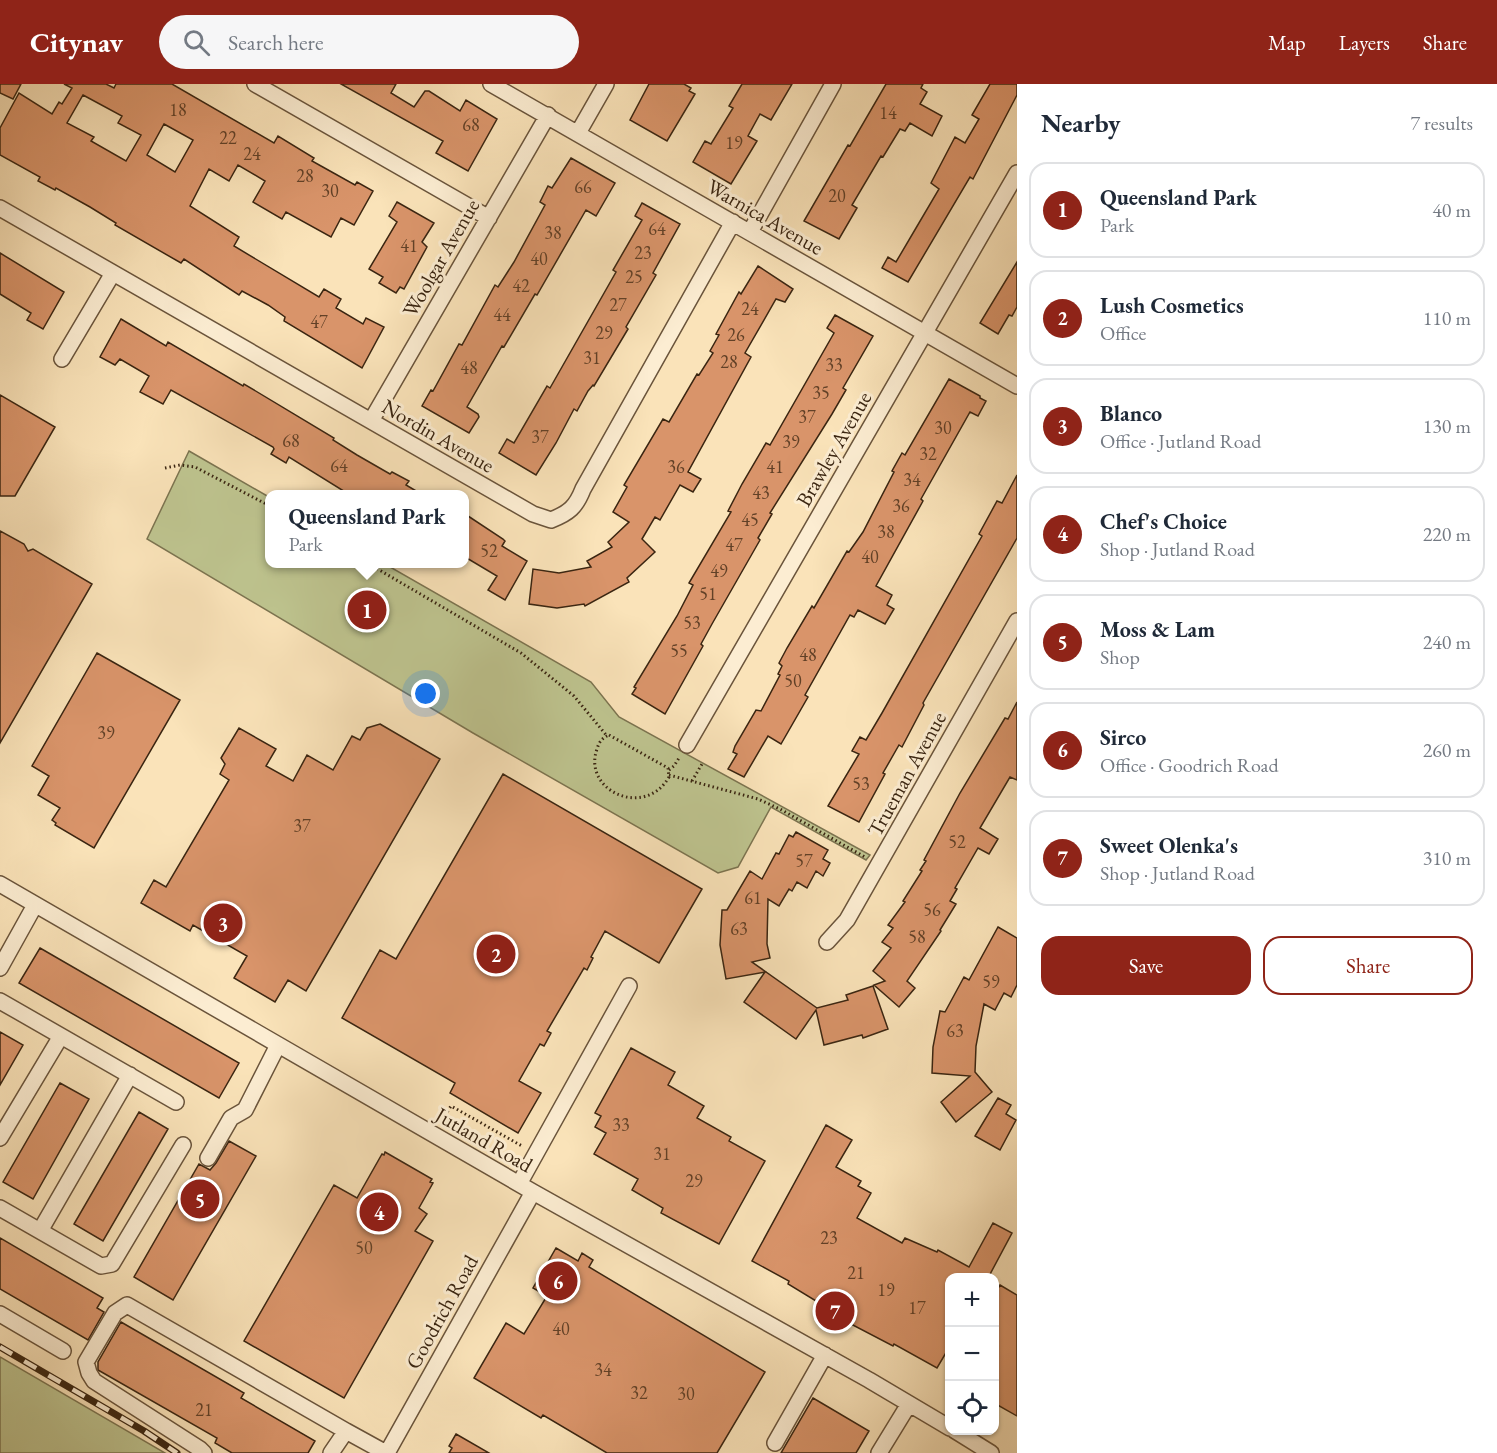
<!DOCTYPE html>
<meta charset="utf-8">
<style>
:root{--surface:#fff;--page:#f6f6f7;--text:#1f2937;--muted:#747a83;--line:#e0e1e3;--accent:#8f2418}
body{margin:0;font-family:"EB Garamond",serif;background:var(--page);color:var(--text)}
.controls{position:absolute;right:18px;bottom:18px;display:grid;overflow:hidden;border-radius:12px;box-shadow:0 2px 4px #0004}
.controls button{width:54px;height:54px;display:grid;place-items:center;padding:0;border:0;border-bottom:2px solid var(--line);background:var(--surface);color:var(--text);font:30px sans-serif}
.you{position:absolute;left:426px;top:610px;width:21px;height:21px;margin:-15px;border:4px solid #fff;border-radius:50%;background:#1a73e8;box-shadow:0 0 0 9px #1a73e833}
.badge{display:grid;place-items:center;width:39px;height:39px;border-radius:50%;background:var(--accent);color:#fff;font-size:20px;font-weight:700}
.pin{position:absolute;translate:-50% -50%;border:3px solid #fff;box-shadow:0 2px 6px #0006}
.popup{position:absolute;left:265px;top:406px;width:204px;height:78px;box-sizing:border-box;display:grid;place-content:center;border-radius:12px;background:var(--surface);filter:drop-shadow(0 2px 4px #0005);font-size:20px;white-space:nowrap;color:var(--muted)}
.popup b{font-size:22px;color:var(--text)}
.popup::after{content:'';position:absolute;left:50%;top:100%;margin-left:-12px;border:12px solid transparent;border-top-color:var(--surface)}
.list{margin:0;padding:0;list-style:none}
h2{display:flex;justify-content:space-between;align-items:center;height:78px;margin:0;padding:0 24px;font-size:26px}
h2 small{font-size:20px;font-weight:400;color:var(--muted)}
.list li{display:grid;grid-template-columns:39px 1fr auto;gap:18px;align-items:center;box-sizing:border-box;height:96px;margin:0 12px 12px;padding:0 12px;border:2px solid var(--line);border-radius:18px}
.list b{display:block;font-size:22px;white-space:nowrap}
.list p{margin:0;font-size:20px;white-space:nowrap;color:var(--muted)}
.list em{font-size:20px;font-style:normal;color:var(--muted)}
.actions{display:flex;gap:12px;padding:18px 24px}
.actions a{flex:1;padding:14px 0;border:2px solid var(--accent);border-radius:18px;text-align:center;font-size:21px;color:var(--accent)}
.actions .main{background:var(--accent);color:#fff}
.icon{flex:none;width:33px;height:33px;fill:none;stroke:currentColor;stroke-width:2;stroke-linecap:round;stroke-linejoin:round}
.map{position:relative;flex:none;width:1017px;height:1369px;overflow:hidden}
header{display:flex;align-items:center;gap:36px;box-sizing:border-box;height:84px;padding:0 30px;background:var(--accent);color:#fff}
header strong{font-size:28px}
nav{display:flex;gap:33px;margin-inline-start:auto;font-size:21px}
.search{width:420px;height:54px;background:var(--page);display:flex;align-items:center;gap:15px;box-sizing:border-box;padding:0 21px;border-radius:33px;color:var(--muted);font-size:22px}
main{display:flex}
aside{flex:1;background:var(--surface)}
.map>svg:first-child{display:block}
</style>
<header>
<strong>Citynav</strong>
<div class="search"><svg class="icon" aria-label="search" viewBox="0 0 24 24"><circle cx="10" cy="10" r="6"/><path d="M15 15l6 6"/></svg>Search here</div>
<nav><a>Map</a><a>Layers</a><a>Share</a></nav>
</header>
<main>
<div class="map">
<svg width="1017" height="1369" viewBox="0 0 1017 1369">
<rect width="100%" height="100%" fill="#fae3b9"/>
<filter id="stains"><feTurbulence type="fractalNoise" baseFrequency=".00333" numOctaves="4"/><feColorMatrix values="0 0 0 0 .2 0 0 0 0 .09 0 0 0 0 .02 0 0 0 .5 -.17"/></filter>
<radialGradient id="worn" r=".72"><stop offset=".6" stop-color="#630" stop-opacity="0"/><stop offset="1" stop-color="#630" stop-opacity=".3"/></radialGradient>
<path fill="#bec48f" stroke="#7c7450" stroke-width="1.5" d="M189 367 269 413 270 480H385L591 598 619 633 870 771 866 776 771 723 738 783 718 789 473 649 147 455Z
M0 1273 165 1369H0Z"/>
<path fill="#d9946a" stroke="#3a2511" stroke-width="1.5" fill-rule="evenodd" d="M0 0H21L13 15 0 9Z
M64 0H106L114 4 116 0H172L274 59 278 52 314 74 312 77 321 82 355 101 357 98 373 107 354 141 341 134 331 153 286 128 282 135 253 118 265 97 238 81 229 97 209 85 190 122 239 153 234 162 319 213 324 205 341 215 336 224 363 240 366 234 384 243 362 284 284 237 285 233 268 221 242 207 239 211 184 175 181 179 115 141 116 139 90 123 56 104 55 106 38 97 40 93 0 71V44L19 9 52 30 59 18 62 20 72 4ZM83 11 122 32 118 39 141 51 126 77 91 57 94 53 67 39ZM164 40 193 56 175 88 147 71Z
M341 0H396L391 9 414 23 425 7H429L460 27 466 16 497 35 468 87 436 69 443 57Z
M649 0H684L691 4 689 7 695 10 667 57 630 36Z
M742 0H792L771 36 760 30 748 52 757 57 731 100 693 78 705 57 711 60 733 24 729 22Z
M886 0H923L921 4 927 8 920 20 942 32 932 52 910 39 905 47 900 45 883 73 881 72 852 121 857 124 839 155 804 137 848 61 850 62Z
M990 0H1017V11L973 95 970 93 908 198 882 184 888 173 896 178 916 144 939 105 931 99 955 53 965 59 979 35 972 31Z
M571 74 615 99 596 132 586 126 537 211 535 210 504 263 502 262 467 323 478 330 479 333 469 349 422 322 431 306 433 307 459 260 462 261 495 201 498 203 514 178 545 121 540 118 548 102 552 104Z
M397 118 434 139 422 158 427 163 404 205 400 203 396 209 379 199 383 193 369 185 397 138 389 132Z
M642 119 680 140 653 189 656 191 626 243 628 245 594 302 593 301 588 307 577 327 574 325 556 359 536 391 499 369 507 355 514 359 547 302 550 304 616 188 613 186 642 136 635 132Z
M0 169 64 208 43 245 27 236 31 229 0 210Z
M1017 178V223L1012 232 1009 231 998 250 980 239Z
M758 182 793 205 785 218 776 215 745 269 751 273 688 388 701 395 693 408 680 401 660 436 655 433 642 455 655 468 627 494 629 498 585 522 584 520 557 524 529 520 533 485 559 489 591 483 587 477 612 463 608 458 629 438 613 428 627 403 624 401 663 335 669 338 697 290 699 291 713 269 710 267 719 251 716 250 739 208 741 210Z
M835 231 873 252 843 304 846 306 832 330 770 429 772 430 758 454 760 456 712 540 701 560 703 562 665 630 632 610 636 604 634 603 677 532 693 501 689 499 731 428 728 427 742 400 766 359 770 361 834 249 827 244Z
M121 235 166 262 168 258 243 302 244 300 334 354 333 356 357 371 390 390 392 388 409 397 406 401 423 411H350L289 373 286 379 271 370 274 365 273 363 171 306 163 320 140 308 149 292 120 275 115 281 100 273Z
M949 295 980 312V314L986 317 978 332 970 328 921 415 923 417 876 502 892 511 887 521 894 525 885 540 858 526 854 533 850 531 805 611 808 613 781 660 768 652 744 693 728 685 737 670 733 668 735 662 756 626 761 627 780 591 778 590 782 582 779 579 787 564 812 522 814 524 847 467 849 468 863 448 894 388 892 387 902 369 905 371Z
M0 311 55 343 15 412H0Z
M1017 391V454L923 619 924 621 902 663 899 661 883 689 885 690 859 738 828 722 859 670 852 667 860 653 866 656 882 629 982 452 979 450 997 417 1002 419Z
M465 430 503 455 505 457 502 462 527 477 505 516 488 506 497 492 465 473Z
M0 447 24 460 28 467 33 465 92 500 0 659Z
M97 569 180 616 94 764 55 741 56 739 52 736 60 724 38 711 49 692 32 682Z
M1017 618V696L1010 693 980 744 998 755 989 770 978 764 955 804 957 805 950 817 956 820 940 846 941 847 907 897 915 904 899 923 874 901 885 897 873 887 891 864 882 858 893 844 888 841 905 818 903 817 922 787 920 786 926 777 924 776 960 709 1005 634 1008 635Z
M380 640 440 675 306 907 288 896 275 918 234 894 247 872 193 841 190 847 141 819 154 796 166 803 229 696 220 690 225 680 221 674 239 644 276 665 266 682 293 697 307 671 333 686 352 652 360 656 367 644Z
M503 690 702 805 659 879 605 847 591 873 593 874 587 886 584 884 547 947 551 949 544 962 540 960 519 997 541 1009 518 1049 450 1009 455 999 342 934 380 866 396 875Z
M796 748 828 766 823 775 830 779 823 792 816 787 807 804 797 798 792 807 789 805 779 822 768 815 767 860 770 874 752 878 817 924 848 916 846 911 873 902 888 945 863 954 862 951 824 961 816 926 796 955 744 918 765 888 726 895 720 861 722 826H727L750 787 762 795 776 769 779 770 789 751 793 753Z
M998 843 1017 854V901L1011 913 1004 909 995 926 984 920 976 962 975 988 992 1008 956 1038 941 1018 970 992 932 989 933 963 940 927 945 928 964 893 969 896Z
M40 864 239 979 219 1014 19 899Z
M0 948 23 961 0 1001Z
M631 964 675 988 668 1001 704 1022 697 1034 731 1053 729 1057 765 1077 719 1160 661 1129 663 1124 632 1106 638 1095 594 1070 606 1049 595 1043 601 1032 595 1029Z
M60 999 89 1015 33 1115 3 1098Z
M998 1014 1011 1021 1006 1030 1016 1036 1000 1066 975 1052Z
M139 1028 168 1045 103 1157 74 1140Z
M826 1041 852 1056 836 1083 861 1097 858 1102 871 1109 857 1134 902 1159 905 1154 937 1168 938 1166 969 1183 993 1139 1012 1149 988 1194H950V1262L937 1284 894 1260 893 1262 824 1226 826 1223 788 1200 789 1197 752 1177Z
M229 1057 256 1072 173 1216 134 1193 199 1080 210 1086 216 1079Z
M385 1068 432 1095 430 1098 433 1099 419 1124 427 1130 415 1147 433 1157 344 1314 244 1257 334 1101 357 1114 382 1070 384 1071Z
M0 1154 103 1214 97 1224 104 1228 88 1256 0 1205Z
M556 1164 578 1177 582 1169 593 1176 589 1183 765 1288 717 1369H607L543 1331 541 1334 474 1294 506 1239 524 1250 547 1212 533 1204Z
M1000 1201 1017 1211V1332L994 1319V1211Z
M121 1238 244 1309 241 1314 315 1357 308 1369H232L215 1359 217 1354 98 1286V1278Z
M813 1314 869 1347 856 1369H781Z
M456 1350 489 1369H449L452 1364 449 1362Z"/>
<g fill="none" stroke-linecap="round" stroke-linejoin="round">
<defs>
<path id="minor" d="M255 0 489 134
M491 0 1017 302
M578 49 606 0
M0 124 533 430 551 436C569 429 576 423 583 405L733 138
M750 148 833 0
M62 275 113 189
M371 337 548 31
M687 661 1017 89
M0 800 533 1108 869 1296 950 1344
M827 858 847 836 1017 537
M0 884 35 821
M0 917 176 1018
M0 1054 61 952
M208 1074 231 1034 245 1026 278 961
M519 1100 629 902
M0 1124 101 1182 112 1180 183 1061
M40 1147 130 991
M0 1230 63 1267
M954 1346 991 1369
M775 1359 825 1271
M204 1369 200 1365 94 1297 89 1289 86 1278 115 1229 127 1221 346 1347
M331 1369 346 1347 386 1369
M387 1369 533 1108
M879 1369 909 1320"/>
</defs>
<use href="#minor" stroke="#6a543b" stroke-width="18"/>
<path stroke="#3a2511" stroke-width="3" stroke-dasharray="1.5 3" stroke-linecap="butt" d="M165 384 180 381 195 383 270 422
M369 480 521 569 574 612 607 652
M609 651 668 684 669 693C645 735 582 707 597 665 599 658 602 654 609 651Z
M669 686 674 682 679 674
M669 691 758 715 780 725 865 773
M692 697 702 680
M440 1039 451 1022 522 1062"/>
<use href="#minor" stroke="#fcedd2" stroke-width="15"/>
<defs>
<path id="rail" d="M0 1263 144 1347 177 1369"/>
</defs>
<use href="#rail" stroke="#3a2511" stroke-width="7"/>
<use href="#rail" stroke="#fcedd2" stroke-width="4.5" stroke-dasharray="14" stroke-linecap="butt"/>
</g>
<g text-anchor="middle" stroke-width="6" stroke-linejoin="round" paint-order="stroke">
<g font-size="18" fill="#624127">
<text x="178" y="32">18</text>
<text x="888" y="35">14</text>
<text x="471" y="47">68</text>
<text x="228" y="60">22</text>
<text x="734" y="65">19</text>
<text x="252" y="76">24</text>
<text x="305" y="98">28</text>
<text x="583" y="109">66</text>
<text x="330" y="113">30</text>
<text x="837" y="118">20</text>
<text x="657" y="151">64</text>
<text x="553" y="155">38</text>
<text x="409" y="168">41</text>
<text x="643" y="175">23</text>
<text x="539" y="181">40</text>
<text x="634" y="199">25</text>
<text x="521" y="208">42</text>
<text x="618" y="227">27</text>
<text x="750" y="231">24</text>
<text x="502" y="237">44</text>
<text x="319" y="244">47</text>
<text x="604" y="255">29</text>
<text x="736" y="257">26</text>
<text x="592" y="280">31</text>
<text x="729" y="284">28</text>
<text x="834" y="287">33</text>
<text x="469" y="290">48</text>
<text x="821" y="315">35</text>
<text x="807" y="339">37</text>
<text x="943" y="350">30</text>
<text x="540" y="359">37</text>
<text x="291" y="363">68</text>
<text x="791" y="364">39</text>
<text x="928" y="376">32</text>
<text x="339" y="388">64</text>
<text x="676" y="389">36</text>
<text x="775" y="389">41</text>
<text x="912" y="402">34</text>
<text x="761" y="415">43</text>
<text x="901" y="428">36</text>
<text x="750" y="442">45</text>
<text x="886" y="454">38</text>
<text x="734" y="467">47</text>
<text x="489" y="473">52</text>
<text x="870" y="479">40</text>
<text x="719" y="493">49</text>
<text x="708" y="516">51</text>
<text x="692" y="545">53</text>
<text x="679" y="573">55</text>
<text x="808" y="577">48</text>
<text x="793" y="603">50</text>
<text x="106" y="655">39</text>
<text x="861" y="706">53</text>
<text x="302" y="748">37</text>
<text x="957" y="764">52</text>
<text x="804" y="783">57</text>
<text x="753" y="820">61</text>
<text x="932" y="832">56</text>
<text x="739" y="851">63</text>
<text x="917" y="859">58</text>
<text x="991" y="904">59</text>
<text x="955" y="953">63</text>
<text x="621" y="1047">33</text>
<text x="662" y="1076">31</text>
<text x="694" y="1103">29</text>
<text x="829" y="1160">23</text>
<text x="364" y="1170">50</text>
<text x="856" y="1195">21</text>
<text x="886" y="1212">19</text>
<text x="917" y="1230">17</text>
<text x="561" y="1251">40</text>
<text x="603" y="1292">34</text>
<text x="639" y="1315">32</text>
<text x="686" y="1316">30</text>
<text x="204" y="1332">21</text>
</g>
<g font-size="21" fill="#3a2511" stroke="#fcedd2">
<text transform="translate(765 133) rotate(30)" y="7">Warnica Avenue</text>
<text transform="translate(441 174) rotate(-60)" y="7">Woolgar Avenue</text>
<text transform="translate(438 352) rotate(30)" y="7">Nordin Avenue</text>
<text transform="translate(834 365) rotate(-60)" y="7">Brawley Avenue</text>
<text transform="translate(907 690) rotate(-61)" y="7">Trueman Avenue</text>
<text transform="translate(484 1056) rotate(30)" y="7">Jutland Road</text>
<text transform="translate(442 1228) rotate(-61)" y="7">Goodrich Road</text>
</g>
</g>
<rect width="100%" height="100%" filter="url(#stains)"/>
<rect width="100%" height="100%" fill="url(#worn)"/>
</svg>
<div class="controls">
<button>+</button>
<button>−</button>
<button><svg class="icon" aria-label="locate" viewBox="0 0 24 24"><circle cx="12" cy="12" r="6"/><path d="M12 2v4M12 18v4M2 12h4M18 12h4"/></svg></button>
</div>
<div class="you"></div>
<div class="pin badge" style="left:367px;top:526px">1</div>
<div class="popup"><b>Queensland Park</b>Park</div>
<div class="pin badge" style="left:496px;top:870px">2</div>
<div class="pin badge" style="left:223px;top:839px">3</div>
<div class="pin badge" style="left:379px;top:1128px">4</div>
<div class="pin badge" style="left:200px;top:1115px">5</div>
<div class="pin badge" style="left:558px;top:1197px">6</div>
<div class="pin badge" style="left:835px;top:1227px">7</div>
</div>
<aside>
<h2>Nearby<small>7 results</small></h2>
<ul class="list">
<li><span class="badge">1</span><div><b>Queensland Park</b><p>Park</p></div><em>40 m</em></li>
<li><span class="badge">2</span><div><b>Lush Cosmetics</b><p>Office</p></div><em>110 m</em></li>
<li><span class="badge">3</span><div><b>Blanco</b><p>Office · Jutland Road</p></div><em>130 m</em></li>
<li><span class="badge">4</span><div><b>Chef's Choice</b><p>Shop · Jutland Road</p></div><em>220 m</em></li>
<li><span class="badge">5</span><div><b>Moss &amp; Lam</b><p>Shop</p></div><em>240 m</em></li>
<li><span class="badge">6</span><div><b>Sirco</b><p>Office · Goodrich Road</p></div><em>260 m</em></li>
<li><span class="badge">7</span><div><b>Sweet Olenka's</b><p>Shop · Jutland Road</p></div><em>310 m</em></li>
</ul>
<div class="actions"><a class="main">Save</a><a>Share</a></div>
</aside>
</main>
